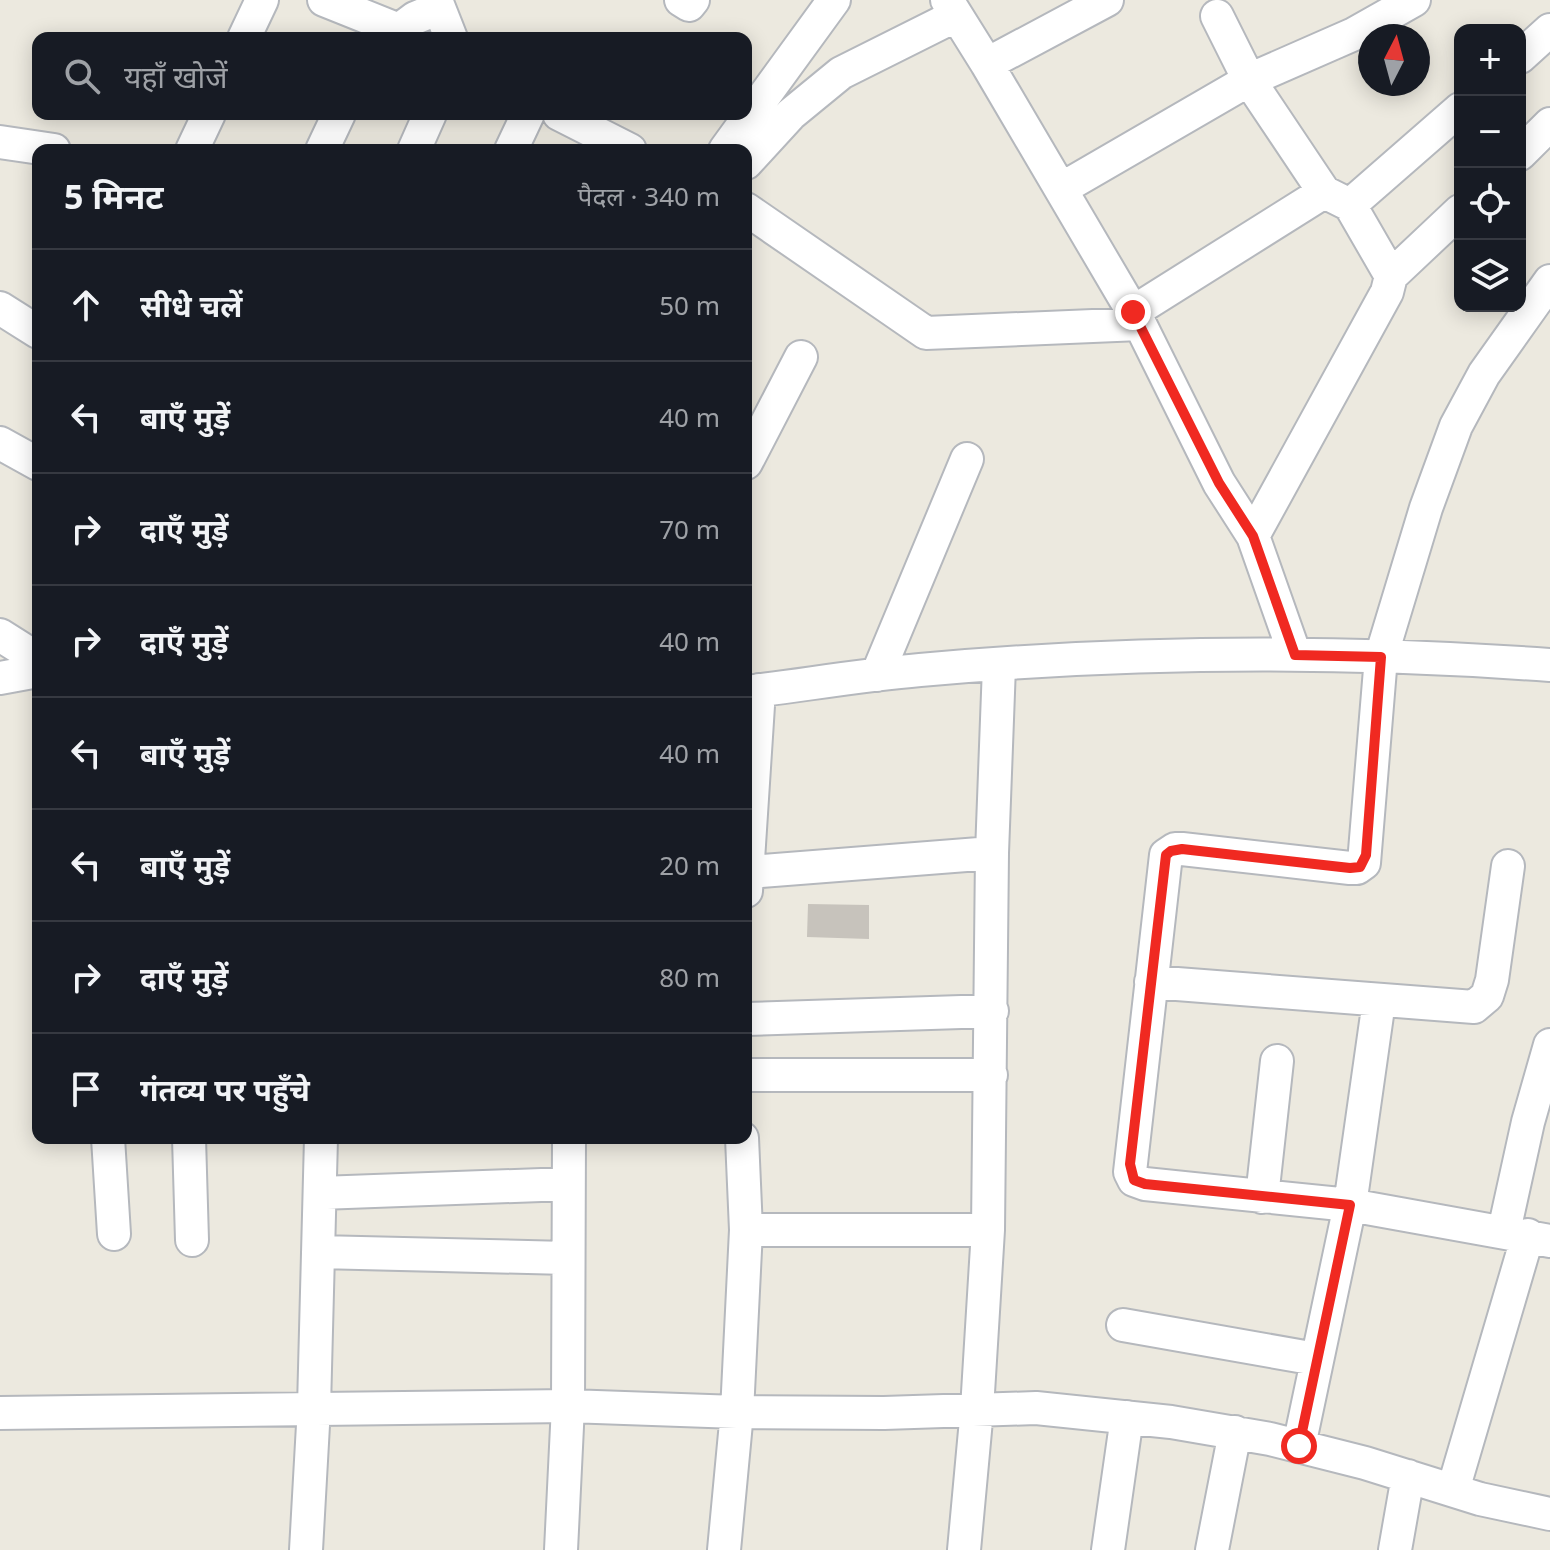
<!DOCTYPE html>
<html lang="hi">
<meta charset="utf-8">
<style>
:root{--surface:#171b24;--page:#20242c;--text:#f1f3f6;--muted:#9ea1a6;--line:#363941}
body{margin:0;font-family:"Noto Sans","Noto Sans Devanagari",sans-serif;background:var(--page);color:var(--text)}
.controls{position:absolute;right:24px;top:24px;display:grid;overflow:hidden;border-radius:16px;box-shadow:0 4px 20px #0003}
.controls button{width:72px;height:72px;display:grid;place-items:center;padding:0;border:0;border-bottom:2px solid var(--line);background:var(--surface);color:var(--text);font:40px sans-serif}
.compass{position:absolute;left:1358px;top:24px;width:72px;height:72px;border-radius:50%;background:var(--surface);box-shadow:0 4px 20px #0003;rotate:6deg}
.stop{position:absolute;width:24px;height:24px;margin:-18px;border:6px solid #f02921;border-radius:50%;background:#fff}
.stop.end{background:#f02921;border-color:#fff;box-shadow:0 2px 8px #0008}
.list{margin:0;padding:0;list-style:none}
h2{display:flex;justify-content:space-between;align-items:center;height:104px;margin:0;padding:0 32px;font-size:34px}
h2 small{font-size:26px;font-weight:400;color:var(--muted)}
.list li{display:grid;grid-template-columns:52px 1fr auto;gap:24px;align-items:center;box-sizing:border-box;height:112px;padding:0 32px;border-top:2px solid var(--line)}
.list b{display:block;font-size:30px;white-space:nowrap}
.list em{font-size:26px;font-style:normal;color:var(--muted)}
.icon{flex:none;width:44px;height:44px;fill:none;stroke:currentColor;stroke-width:2;stroke-linecap:round;stroke-linejoin:round}
.map{position:relative;flex:none;width:1550px;height:1550px;overflow:hidden}
.search{position:absolute;background:var(--surface);box-shadow:0 4px 20px #0003;left:32px;top:32px;width:720px;height:88px;display:flex;align-items:center;gap:20px;box-sizing:border-box;padding:0 28px;border-radius:16px;color:var(--muted);font-size:30px}
.panel{position:absolute;background:var(--surface);box-shadow:0 4px 20px #0003;left:32px;top:144px;width:720px;height:1000px;border-radius:16px}
.map>svg:first-child{display:block}
</style>
<div class="map">
<svg width="1550" height="1550" viewBox="0 0 1550 1550">
<rect width="100%" height="100%" fill="#ece9df"/>
<path fill="#c7c3bc" d="M808 904 869 905V939L807 937Z"/>
<g fill="none" stroke-linecap="round" stroke-linejoin="round">
<defs>
<path id="minor" d="M324 0 399 30 415 18 437 9
M436 0 451 38
M681 0 689 5 693 0
M947 0 987 64 1140 324 1219 483 1253 536 1295 655
M1217 16 1249 80 1324 192 1350 205 1391 276 1387 292 1253 536
M244 38 262 0
M1520 57 1550 30
M987 64 1107 0
M559 114 630 150
M0 142 54 150
M192 150 209 114
M322 150 339 114
M414 150 430 114
M511 150 528 114
M725 150 834 0
M1520 154 1550 124
M746 163 791 114 841 73 955 16
M1061 189 1249 80 1354 34 1414 0
M1350 205 1460 109
M746 209 926 333 1140 324
M1391 276 1460 211
M1550 281 1484 374 1456 426 1426 508 1381 657 1364 863 1357 868H1350L1182 849H1175L1166 855 1130 1172 1134 1180 1145 1184 1350 1205 1550 1241
M0 308 38 332
M1133 312 1324 192
M0 443 38 464
M746 463 801 357
M0 635 38 659
M877 675 967 459
M0 678 38 671
M746 692C804 685 862 675 920 670 1129 651 1341 650 1550 665
M992 853 999 666
M746 891 759 690
M1151 982 1474 1007 1487 996 1492 980 1508 866
M746 1019 992 1011
M746 1075H991
M108 1138 114 1234
M189 1138 192 1240
M320 1193 568 1184
M1262 1197 1277 1061
M746 1230H988L992 853 749 872
M1504 1231 1528 1122 1550 1045
M318 1252 567 1258
M1123 1325 1316 1359
M0 1413 568 1406 737 1412 884 1413 1036 1408 1171 1422 1270 1439 1365 1463 1480 1499 1550 1514
M1299 1446 1350 1205 1379 1001
M1453 1490 1528 1235
M306 1550 314 1407 321 1138
M561 1550 568 1406 569 1138
M724 1550 737 1412 746 1230 742 1138
M964 1550 977 1409 988 1230
M1108 1550 1127 1417
M1212 1550 1235 1432
M1395 1550 1408 1476"/>
</defs>
<use href="#minor" stroke="#b5b8bd" stroke-width="36"/>
<use href="#minor" stroke="#fff" stroke-width="32"/>
</g>
<g fill="none" stroke-linecap="round" stroke-linejoin="round">
<path stroke="#f02921" stroke-width="10" d="M1133 312 1219 483 1253 536 1295 655 1381 657 1366 855 1360 867 1350 868 1182 849 1171 851 1166 855 1130 1164 1134 1180 1145 1184 1350 1205 1299 1446"/>
</g>
</svg>
<div class="controls">
<button>+</button>
<button>−</button>
<button><svg class="icon" aria-label="locate" viewBox="0 0 24 24"><circle cx="12" cy="12" r="6"/><path d="M12 2v4M12 18v4M2 12h4M18 12h4"/></svg></button>
<button><svg class="icon" aria-label="layers" viewBox="0 0 24 24"><path d="M12 4l9 5-9 5-9-5zM3 14l9 5 9-5"/></svg></button>
</div>
<svg class="compass" viewBox="-18 -18 36 36"><path d="M0-13l5 13h-10z" fill="#e53935"/><path d="M0 13l5-13h-10z" fill="#9ea1a6"/></svg>
<div class="stop" style="left:1299px;top:1446px"></div>
<div class="stop end" style="left:1133px;top:312px"></div>
<div class="search"><svg class="icon" aria-label="search" viewBox="0 0 24 24"><circle cx="10" cy="10" r="6"/><path d="M15 15l6 6"/></svg>यहाँ खोजें</div>
<section class="panel">
<h2>5 मिनट<small>पैदल · 340 m</small></h2>
<ul class="list">
<li><svg class="icon" aria-label="ahead" viewBox="0 0 24 24"><path d="M12 20V5M6 11l6-6 6 6"/></svg><div><b>सीधे चलें</b></div><em>50 m</em></li>
<li><svg class="icon" aria-label="left" viewBox="0 0 24 24"><path d="M17 20v-9H6M10 6l-5 5 5 5"/></svg><div><b>बाएँ मुड़ें</b></div><em>40 m</em></li>
<li><svg class="icon" aria-label="right" viewBox="0 0 24 24"><path d="M7 20v-9h11M14 6l5 5-5 5"/></svg><div><b>दाएँ मुड़ें</b></div><em>70 m</em></li>
<li><svg class="icon" aria-label="right" viewBox="0 0 24 24"><path d="M7 20v-9h11M14 6l5 5-5 5"/></svg><div><b>दाएँ मुड़ें</b></div><em>40 m</em></li>
<li><svg class="icon" aria-label="left" viewBox="0 0 24 24"><path d="M17 20v-9H6M10 6l-5 5 5 5"/></svg><div><b>बाएँ मुड़ें</b></div><em>40 m</em></li>
<li><svg class="icon" aria-label="left" viewBox="0 0 24 24"><path d="M17 20v-9H6M10 6l-5 5 5 5"/></svg><div><b>बाएँ मुड़ें</b></div><em>20 m</em></li>
<li><svg class="icon" aria-label="right" viewBox="0 0 24 24"><path d="M7 20v-9h11M14 6l5 5-5 5"/></svg><div><b>दाएँ मुड़ें</b></div><em>80 m</em></li>
<li><svg class="icon" aria-label="arrive" viewBox="0 0 24 24"><path d="M6 21V4h12l-3 4 3 4H6"/></svg><div><b>गंतव्य पर पहुँचे</b></div></li>
</ul>
</section>
</div>
